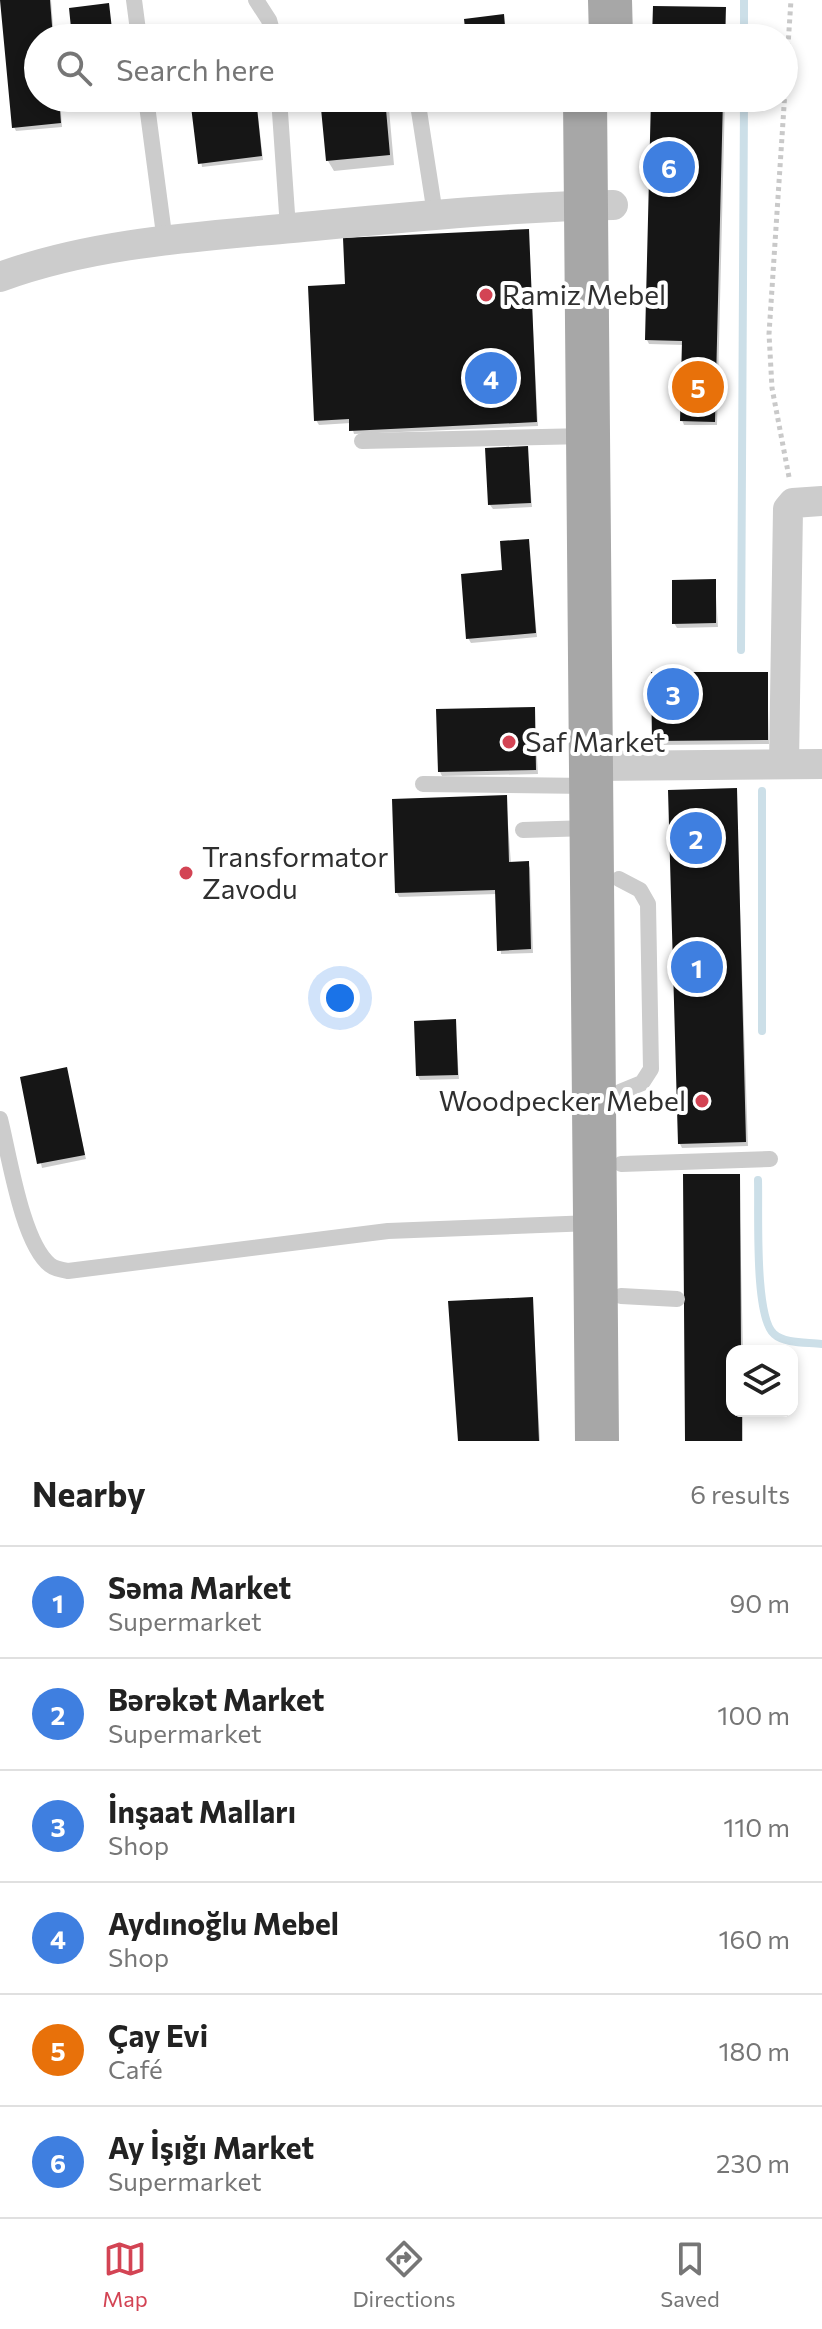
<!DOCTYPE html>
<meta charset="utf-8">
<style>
:root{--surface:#fff;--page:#f6f6f6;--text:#222;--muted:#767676;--line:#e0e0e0;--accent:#d34454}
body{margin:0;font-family:Commissioner,sans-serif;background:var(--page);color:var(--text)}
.controls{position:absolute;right:24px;bottom:24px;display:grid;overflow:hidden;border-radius:16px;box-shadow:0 4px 12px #0003}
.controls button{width:72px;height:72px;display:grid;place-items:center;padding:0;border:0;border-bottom:2px solid var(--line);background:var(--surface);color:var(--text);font:40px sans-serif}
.you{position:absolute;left:340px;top:998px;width:28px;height:28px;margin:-20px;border:6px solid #fff;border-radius:50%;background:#1a73e8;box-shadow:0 0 0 12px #1a73e833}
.badge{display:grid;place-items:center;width:52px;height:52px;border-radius:50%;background:var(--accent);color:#fff;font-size:26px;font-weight:700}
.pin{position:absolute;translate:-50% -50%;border:4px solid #fff;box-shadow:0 2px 8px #0006}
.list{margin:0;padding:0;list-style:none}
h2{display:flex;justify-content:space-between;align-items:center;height:104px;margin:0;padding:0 32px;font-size:34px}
h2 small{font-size:26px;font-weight:400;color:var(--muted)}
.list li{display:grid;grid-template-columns:52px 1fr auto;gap:24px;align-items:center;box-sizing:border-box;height:112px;padding:0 32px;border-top:2px solid var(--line)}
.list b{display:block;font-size:30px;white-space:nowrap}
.list p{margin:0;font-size:26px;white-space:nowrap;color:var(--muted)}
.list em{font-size:26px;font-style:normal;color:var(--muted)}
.icon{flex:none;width:44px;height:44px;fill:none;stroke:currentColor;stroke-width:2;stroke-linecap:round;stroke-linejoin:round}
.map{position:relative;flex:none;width:822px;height:1441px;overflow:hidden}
.search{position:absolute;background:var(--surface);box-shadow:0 4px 12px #0003;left:24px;right:24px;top:24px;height:88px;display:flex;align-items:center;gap:20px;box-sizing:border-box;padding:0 28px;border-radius:44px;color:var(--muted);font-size:30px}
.sheet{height:776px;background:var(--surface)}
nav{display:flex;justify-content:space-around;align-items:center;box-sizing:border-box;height:112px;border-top:2px solid var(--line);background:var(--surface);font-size:22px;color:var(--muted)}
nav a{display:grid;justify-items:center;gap:4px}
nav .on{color:var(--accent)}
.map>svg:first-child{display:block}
</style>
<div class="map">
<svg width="822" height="1441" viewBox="0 0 822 1441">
<rect width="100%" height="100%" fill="#fff"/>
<path fill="#0003" d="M2 0H51L54 38H38V98H60L62 127 16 131 14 127Z
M725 9 727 38H654Z
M377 36 379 38H352Z
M192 98H256L263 160 202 167Z
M322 98H388L394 165 334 171 328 161Z
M653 98H725L717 425H684L682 420 684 345 649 344 647 340Z
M528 231 538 426 354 434 351 423 319 425 316 420 347 286Z
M527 448 532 507 493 509 490 505Z
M528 541 537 637 471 643 468 638 504 572Z
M715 581 718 627 677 628 674 623Z
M767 674 769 744 656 745 654 741Z
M534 709 538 774 442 776 440 772Z
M736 790 748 1146 682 1148 680 1144Z
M506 797 511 864 528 863 530 868 533 953 501 954 497 894 399 897 397 893Z
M455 1021 459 1079 420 1080 418 1076Z
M66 1069 86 1159 42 1168 22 1078Z
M739 1176 743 1351H732V1411H743V1441H687Z
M532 1299 540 1441H460Z"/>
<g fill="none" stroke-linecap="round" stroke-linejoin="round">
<path stroke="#ccdfe8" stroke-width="8" d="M744 0V38
M741 650 744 98
M762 1031V791
M758 1180C759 1210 754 1317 774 1334 785 1344 807 1342 822 1344"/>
</g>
<path fill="#161616" d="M0 0H50L53 38H38V98H59L61 123 12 128Z
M109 3 113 38H72L69 8Z
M653 6 726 7 725 38H652Z
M504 14 506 38H466L464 19Z
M190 98H256L262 156 198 164Z
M320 98H385L390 155 326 161Z
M651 98H723L715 422 680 421 682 341 645 340Z
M529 229 537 422 349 431V419L314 421 308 286 345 284 343 238Z
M528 446 531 503 488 505 485 448Z
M529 539 536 633 466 639 461 574 502 570 500 541Z
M716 579V623L672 624V580Z
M651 672H768V740L652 741Z
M535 707 536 770 438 772 436 709Z
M737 788 746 1142 678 1144 668 790Z
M507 795 509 862 529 861 531 949 497 951 495 890 395 893 392 799Z
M456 1019 458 1075 416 1076 414 1021Z
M67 1067 85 1155 37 1164 20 1077Z
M683 1174H740L741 1351H732V1411H742V1441H685Z
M533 1297 539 1441H458L448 1301Z"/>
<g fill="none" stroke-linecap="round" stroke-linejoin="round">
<path stroke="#c9c9c9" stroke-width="5" stroke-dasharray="4 4" stroke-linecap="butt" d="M789 477 772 388 769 334 791 0"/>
<path stroke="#ccc" stroke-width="16" d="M134 0 139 38
M256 0 269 20 274 38
M146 98 165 242
M279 98 288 228
M417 98 435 214
M362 441 587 436
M423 784 589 786
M523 830 590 828
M619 879 640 890 648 904 651 1069 642 1083 620 1092
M0 1119C9 1154 22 1243 50 1265 55 1269 62 1270 68 1271L388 1231 592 1223
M621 1164 770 1159
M621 1296 677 1299"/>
<path stroke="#ccc" stroke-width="30" d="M0 277C92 243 195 237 292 228 399 218 506 207 613 205
M784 764 788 509 793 503 822 501
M591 766 822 764"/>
<path stroke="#a7a7a7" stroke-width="44" d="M610 0 611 38
M585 98 597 1441"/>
</g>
<g fill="#d34454" stroke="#fff" stroke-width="3">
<circle cx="486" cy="295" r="8"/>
<circle cx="509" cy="742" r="8"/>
<circle cx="186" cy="873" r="8"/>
<circle cx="702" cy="1101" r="8"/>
</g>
<g text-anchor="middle" stroke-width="8" stroke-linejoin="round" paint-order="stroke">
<g font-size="28" fill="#2f2f2f" stroke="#fff" text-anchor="start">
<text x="502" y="305">Ramiz Mebel</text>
<text x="525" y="752">Saf Market</text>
<text x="202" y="867">Transformator<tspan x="202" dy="32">Zavodu</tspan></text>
<text x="686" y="1111" text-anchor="end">Woodpecker Mebel</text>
</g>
</g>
</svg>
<div class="controls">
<button><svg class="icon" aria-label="layers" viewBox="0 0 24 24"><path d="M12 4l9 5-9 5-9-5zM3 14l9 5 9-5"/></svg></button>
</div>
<div class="you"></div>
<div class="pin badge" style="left:697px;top:967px;background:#3f7fe0">1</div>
<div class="pin badge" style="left:696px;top:838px;background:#3f7fe0">2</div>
<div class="pin badge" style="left:673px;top:694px;background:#3f7fe0">3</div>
<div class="pin badge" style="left:491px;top:378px;background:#3f7fe0">4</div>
<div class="pin badge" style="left:698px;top:387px;background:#e8710a">5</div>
<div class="pin badge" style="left:669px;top:167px;background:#3f7fe0">6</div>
<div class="search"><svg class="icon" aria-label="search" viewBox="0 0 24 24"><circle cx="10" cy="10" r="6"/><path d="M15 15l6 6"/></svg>Search here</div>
</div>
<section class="sheet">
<h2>Nearby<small>6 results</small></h2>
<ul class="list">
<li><span class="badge" style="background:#3f7fe0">1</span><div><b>Səma Market</b><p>Supermarket</p></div><em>90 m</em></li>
<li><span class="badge" style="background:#3f7fe0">2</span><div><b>Bərəkət Market</b><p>Supermarket</p></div><em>100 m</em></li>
<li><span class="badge" style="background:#3f7fe0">3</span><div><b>İnşaat Malları</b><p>Shop</p></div><em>110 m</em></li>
<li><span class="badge" style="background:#3f7fe0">4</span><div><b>Aydınoğlu Mebel</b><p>Shop</p></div><em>160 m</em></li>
<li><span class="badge" style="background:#e8710a">5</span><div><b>Çay Evi</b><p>Café</p></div><em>180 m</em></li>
<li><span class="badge" style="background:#3f7fe0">6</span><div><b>Ay İşığı Market</b><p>Supermarket</p></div><em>230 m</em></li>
</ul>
</section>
<nav>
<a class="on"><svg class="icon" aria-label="map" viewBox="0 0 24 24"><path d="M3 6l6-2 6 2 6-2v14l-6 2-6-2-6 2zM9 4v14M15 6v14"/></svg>Map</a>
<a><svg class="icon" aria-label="directions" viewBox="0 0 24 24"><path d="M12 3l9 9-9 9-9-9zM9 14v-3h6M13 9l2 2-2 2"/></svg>Directions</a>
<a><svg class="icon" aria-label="saved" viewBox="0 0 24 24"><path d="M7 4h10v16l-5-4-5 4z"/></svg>Saved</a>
</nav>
